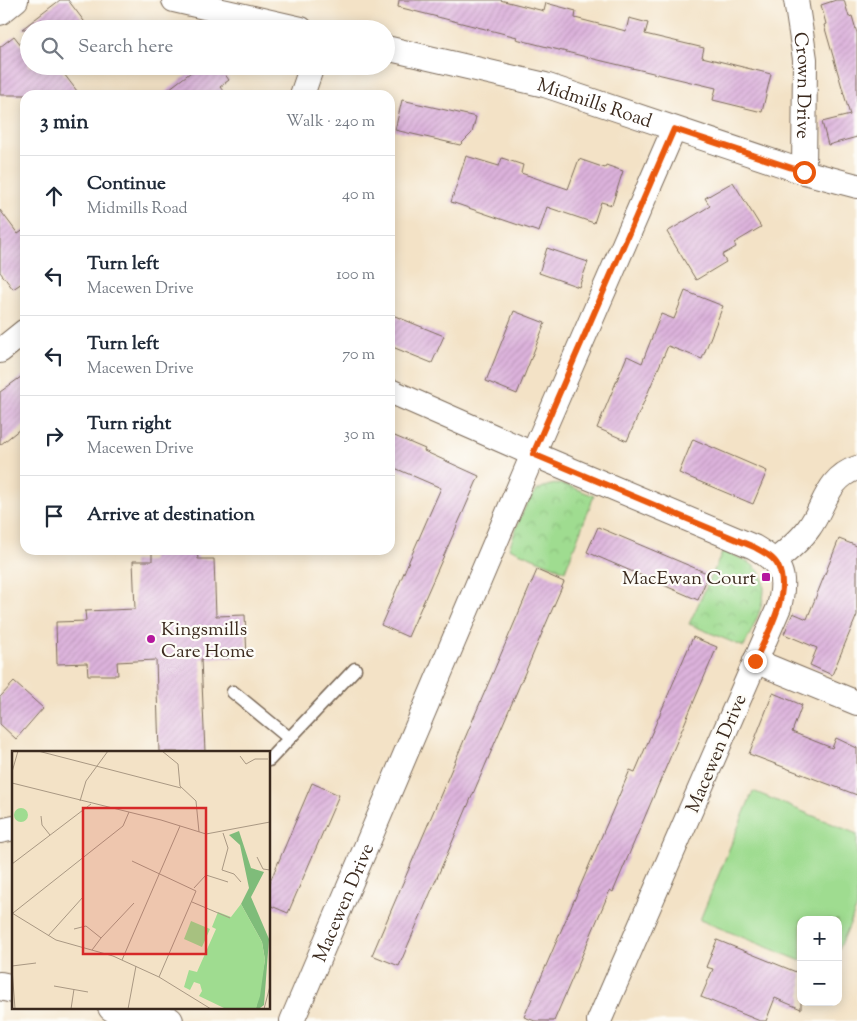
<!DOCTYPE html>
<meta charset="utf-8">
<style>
:root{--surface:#fff;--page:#f2f2f3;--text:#1f2937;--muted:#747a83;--line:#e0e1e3}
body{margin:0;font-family:"Sorts Mill Goudy",serif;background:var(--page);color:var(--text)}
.controls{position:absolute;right:15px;bottom:15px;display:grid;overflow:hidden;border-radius:10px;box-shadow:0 2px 12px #0003}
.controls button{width:45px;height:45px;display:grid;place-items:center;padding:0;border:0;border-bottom:1px solid var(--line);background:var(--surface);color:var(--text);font:25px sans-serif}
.stop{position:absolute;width:15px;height:15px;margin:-11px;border:4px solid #ea580c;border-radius:50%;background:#fff}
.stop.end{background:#ea580c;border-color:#fff;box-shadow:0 1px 5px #0008}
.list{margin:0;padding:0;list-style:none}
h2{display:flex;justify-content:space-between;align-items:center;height:65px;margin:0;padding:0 20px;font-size:21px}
h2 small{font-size:16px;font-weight:400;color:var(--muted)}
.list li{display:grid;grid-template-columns:32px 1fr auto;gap:15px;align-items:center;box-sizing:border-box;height:80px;padding:0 20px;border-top:1px solid var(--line)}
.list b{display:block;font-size:19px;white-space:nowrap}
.list p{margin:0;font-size:16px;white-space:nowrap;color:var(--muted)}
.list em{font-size:16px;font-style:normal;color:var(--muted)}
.icon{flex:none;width:28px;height:28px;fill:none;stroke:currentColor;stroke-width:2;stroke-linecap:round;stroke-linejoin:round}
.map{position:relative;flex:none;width:857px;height:1021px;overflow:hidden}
.search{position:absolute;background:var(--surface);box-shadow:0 2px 12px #0003;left:20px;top:20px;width:375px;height:55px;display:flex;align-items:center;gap:12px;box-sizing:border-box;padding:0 18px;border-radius:28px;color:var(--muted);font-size:19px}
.panel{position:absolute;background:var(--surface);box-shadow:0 2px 12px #0003;left:20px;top:90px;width:375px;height:465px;border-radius:15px}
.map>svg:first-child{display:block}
</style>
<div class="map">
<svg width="857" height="1021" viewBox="0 0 857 1021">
<defs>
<pattern id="park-crowns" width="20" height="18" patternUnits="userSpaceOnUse" patternTransform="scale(1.25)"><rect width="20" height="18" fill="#9fdc90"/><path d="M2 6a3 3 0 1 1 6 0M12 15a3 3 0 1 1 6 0" fill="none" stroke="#8abd7c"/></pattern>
<pattern id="building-hatch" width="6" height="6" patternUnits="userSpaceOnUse" patternTransform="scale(1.25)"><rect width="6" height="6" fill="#dcb2dc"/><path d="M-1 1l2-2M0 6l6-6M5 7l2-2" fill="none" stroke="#be99bc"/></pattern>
</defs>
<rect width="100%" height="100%" fill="#fdfcf7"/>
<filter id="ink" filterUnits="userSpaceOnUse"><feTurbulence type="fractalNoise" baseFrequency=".02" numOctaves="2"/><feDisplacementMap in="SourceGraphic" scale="10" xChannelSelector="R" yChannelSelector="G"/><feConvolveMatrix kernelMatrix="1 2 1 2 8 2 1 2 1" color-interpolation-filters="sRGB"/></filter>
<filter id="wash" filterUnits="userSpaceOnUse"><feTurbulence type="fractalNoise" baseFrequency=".0096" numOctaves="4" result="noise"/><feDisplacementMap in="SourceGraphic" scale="20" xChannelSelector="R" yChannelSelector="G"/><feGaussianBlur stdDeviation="1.12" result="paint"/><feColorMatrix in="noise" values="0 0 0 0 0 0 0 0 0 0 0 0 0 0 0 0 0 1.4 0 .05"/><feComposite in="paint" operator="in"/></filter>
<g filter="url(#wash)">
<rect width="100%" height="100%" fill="#f3e2c6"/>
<path fill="url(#park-crowns)" stroke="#6d8357" d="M557 484 570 486 594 496 565 571 509 548C515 533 525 499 538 490 544 486 551 485 557 484Z
M723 551C734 556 746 559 755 567 777 586 753 626 744 647L689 624Z"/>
<path fill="#9fdc90" stroke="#6d8357" d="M753 791 857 834V907L838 952V920H801V961L700 920Z"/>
<g id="blocks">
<path fill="url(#building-hatch)" d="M60 0H68L90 29H22Z
M399 0H500L544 11 546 3 576 11 575 18 626 31 629 18 648 23 645 34 704 48 702 57 771 74 762 112 713 100 716 88 590 58 516 39 517 37 398 7Z
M836 0H844L849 17 852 16 857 33V137L828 145 822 122 850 115 824 25 826 24 821 5Z
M14 36 29 55V66H58L80 95H0V47Z
M199 66H219L229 80 220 87 226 95H161Z
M402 100 476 117 472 133 460 145 395 130Z
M466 156 499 166 502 158 523 165 521 173 568 189 579 159 605 168 606 165 623 171 612 205 601 202 594 223 547 207 539 232 451 202Z
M733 182 761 227 734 243 736 247 722 255 726 262 696 280 667 232 710 206 705 198Z
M0 210 18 234 25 229V281L13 289 0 272Z
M547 248 588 262 579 287 539 273Z
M685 291 723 306 702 359 668 346 627 441 597 428 627 356 642 363 661 314 674 319Z
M514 311 545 323 517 394 486 381Z
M390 314 444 336 432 363 390 346Z
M25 374V425L0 445V392Z
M390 434 425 449 424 451 479 476 408 637 381 625 441 488 390 466Z
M693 439 767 471 753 504 679 473Z
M598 527 709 574 698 600 587 552Z
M839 539 857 546V615L832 675 810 665 817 648 784 634 793 613 807 619Z
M152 550H197L198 559H214L216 616 245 615 247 657 201 659 205 752H159L156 660 117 662 118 675H88L87 663 57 664 56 622 86 621 85 611 135 609 133 561H152Z
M537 570 564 582 399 966 372 955Z
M693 637 717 647 613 892 610 890 554 1021H535L524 1017 630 770 635 772Z
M14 682 43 708 16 739 0 724V697Z
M773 693 802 705 792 732 832 748 836 738 857 748V795L749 754Z
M312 783 339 795 288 913 269 905V884Z
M717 940 801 974V1009L775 998 766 1021H760L701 997 713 969 706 967Z"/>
</g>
</g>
<g filter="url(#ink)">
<use href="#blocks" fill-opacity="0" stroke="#7b6a59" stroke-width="1"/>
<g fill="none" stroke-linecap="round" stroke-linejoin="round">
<defs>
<path id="lane" d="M233 692 289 738
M269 760 355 669"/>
<g id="street">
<path d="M174 0 301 29"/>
<path id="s1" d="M796 0 805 59 804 172"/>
<path d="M0 13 16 0"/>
<path id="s2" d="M386 48 545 85 804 172 857 186"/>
<path d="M302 95 312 66"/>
<path d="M0 351 25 331"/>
<path d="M390 391 533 454 754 547C782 563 787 575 779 607L599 1021"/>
<path d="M775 561C787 551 800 541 809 528 825 506 827 478 857 468"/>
<path d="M755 661 857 703"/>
<path d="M0 831 14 828"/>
<path id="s3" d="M292 1021 533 454 674 129"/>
</g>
<path id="secondary" d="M0 986 14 989
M112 1007 169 1021"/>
</defs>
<use href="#lane" stroke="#7b6a59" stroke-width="15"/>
<use href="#street" stroke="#7b6a59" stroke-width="26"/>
<use href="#secondary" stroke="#7b6a59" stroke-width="30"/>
<use href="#lane" stroke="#fff" stroke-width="12"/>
<use href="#street" stroke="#fff" stroke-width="24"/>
<use href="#secondary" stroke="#fff" stroke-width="28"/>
</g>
</g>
<g fill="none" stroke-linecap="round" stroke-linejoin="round" filter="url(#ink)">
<path stroke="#ea580c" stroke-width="6" d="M755 661C766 636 792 594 778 566 774 557 763 552 754 547L533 454 674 129 804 172"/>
</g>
<g fill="#b5179e" stroke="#fdfcf7" stroke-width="2">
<rect x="761" y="572" width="10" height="10" rx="2.5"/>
<circle cx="151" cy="639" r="5"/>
</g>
<g text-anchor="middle" stroke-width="4.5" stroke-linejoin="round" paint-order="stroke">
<g font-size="19" fill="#3b2a1e" stroke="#fdfcf7">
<text dy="7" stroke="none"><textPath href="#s1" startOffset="86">Crown Drive</textPath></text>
<text dy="7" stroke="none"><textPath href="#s2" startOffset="216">Midmills Road</textPath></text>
<text transform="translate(715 753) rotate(-67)" y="7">Macewen Drive</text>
<text dy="7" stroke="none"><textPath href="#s3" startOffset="129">Macewen Drive</textPath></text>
</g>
<g font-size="19" fill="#3b2a1e" stroke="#fdfcf7" text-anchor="end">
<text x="756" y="584">MacEwan Court</text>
<text x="161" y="635" text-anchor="start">Kingsmills<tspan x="161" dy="22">Care Home</tspan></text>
</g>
</g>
<g transform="translate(12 751)">
<rect width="258" height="258" fill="#f3e2c6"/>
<path d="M227 80 239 117 252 121 239 146 257 188 252 254 248 257H244L253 209 250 191 229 153 237 137 228 94 217 84Z" fill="#7fbc7a"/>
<path d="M229 153 250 191 253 209 248 245 244 257H212L187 245 190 240 188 233 182 231 178 239 172 236 177 219 185 221 204 178 200 176 206 161 219 166Z" fill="#9fdc90"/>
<path d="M2 64a7 7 0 1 1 14 0a7 7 0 1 1-14 0ZM179 170 198 178 190 196 172 188Z" fill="#9fdc90"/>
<path fill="none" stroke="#a99883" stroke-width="1" d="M26 0 169 37M150 0 166 13 168 35 184 50 187 81M228 5 234 13 243 8H256M0 21 6 0M0 32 149 69 194 83 258 71M68 50 74 30 96 0M29 65 30 74 38 84M211 82 216 97 210 119 222 123 229 131M245 106 251 118 258 119M120 110 184 140 147 226M0 113 79 53M182 137 194 124 216 131M258 140V156M180 151 218 167M0 162 44 189 101 205 147 226 199 258M1 162 111 75 117 61M62 178 74 175 89 187 80 199M36 185 71 146M89 187 122 152M110 209 168 75M0 215 24 212M0 217 3 258M42 235 76 241M59 258 62 238M116 258 124 215M252 258 258 235"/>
<path fill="#d62828" fill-opacity="0.15" stroke="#d62828" stroke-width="2.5" d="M71 57H194V203H71Z"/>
<rect width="258" height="258" fill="none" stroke="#3b2a1e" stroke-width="2.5"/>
</g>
</svg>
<div class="controls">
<button>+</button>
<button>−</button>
</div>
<div class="stop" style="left:804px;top:172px"></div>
<div class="stop end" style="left:755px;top:661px"></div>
<div class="search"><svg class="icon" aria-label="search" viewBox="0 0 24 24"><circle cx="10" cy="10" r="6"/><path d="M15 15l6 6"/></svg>Search here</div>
<section class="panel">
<h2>3 min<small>Walk · 240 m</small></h2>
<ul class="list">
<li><svg class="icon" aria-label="ahead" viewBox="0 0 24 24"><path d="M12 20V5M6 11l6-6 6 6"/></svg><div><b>Continue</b><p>Midmills Road</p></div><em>40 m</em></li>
<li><svg class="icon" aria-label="left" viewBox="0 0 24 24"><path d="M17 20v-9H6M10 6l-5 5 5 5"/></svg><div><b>Turn left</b><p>Macewen Drive</p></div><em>100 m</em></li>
<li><svg class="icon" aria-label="left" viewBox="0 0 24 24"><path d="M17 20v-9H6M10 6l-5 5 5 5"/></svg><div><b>Turn left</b><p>Macewen Drive</p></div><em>70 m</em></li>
<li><svg class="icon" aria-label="right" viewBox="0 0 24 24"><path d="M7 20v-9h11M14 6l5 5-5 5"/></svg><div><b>Turn right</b><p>Macewen Drive</p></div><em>30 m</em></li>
<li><svg class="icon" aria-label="arrive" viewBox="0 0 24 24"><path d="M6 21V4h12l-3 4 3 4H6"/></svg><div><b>Arrive at destination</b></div></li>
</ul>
</section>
</div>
